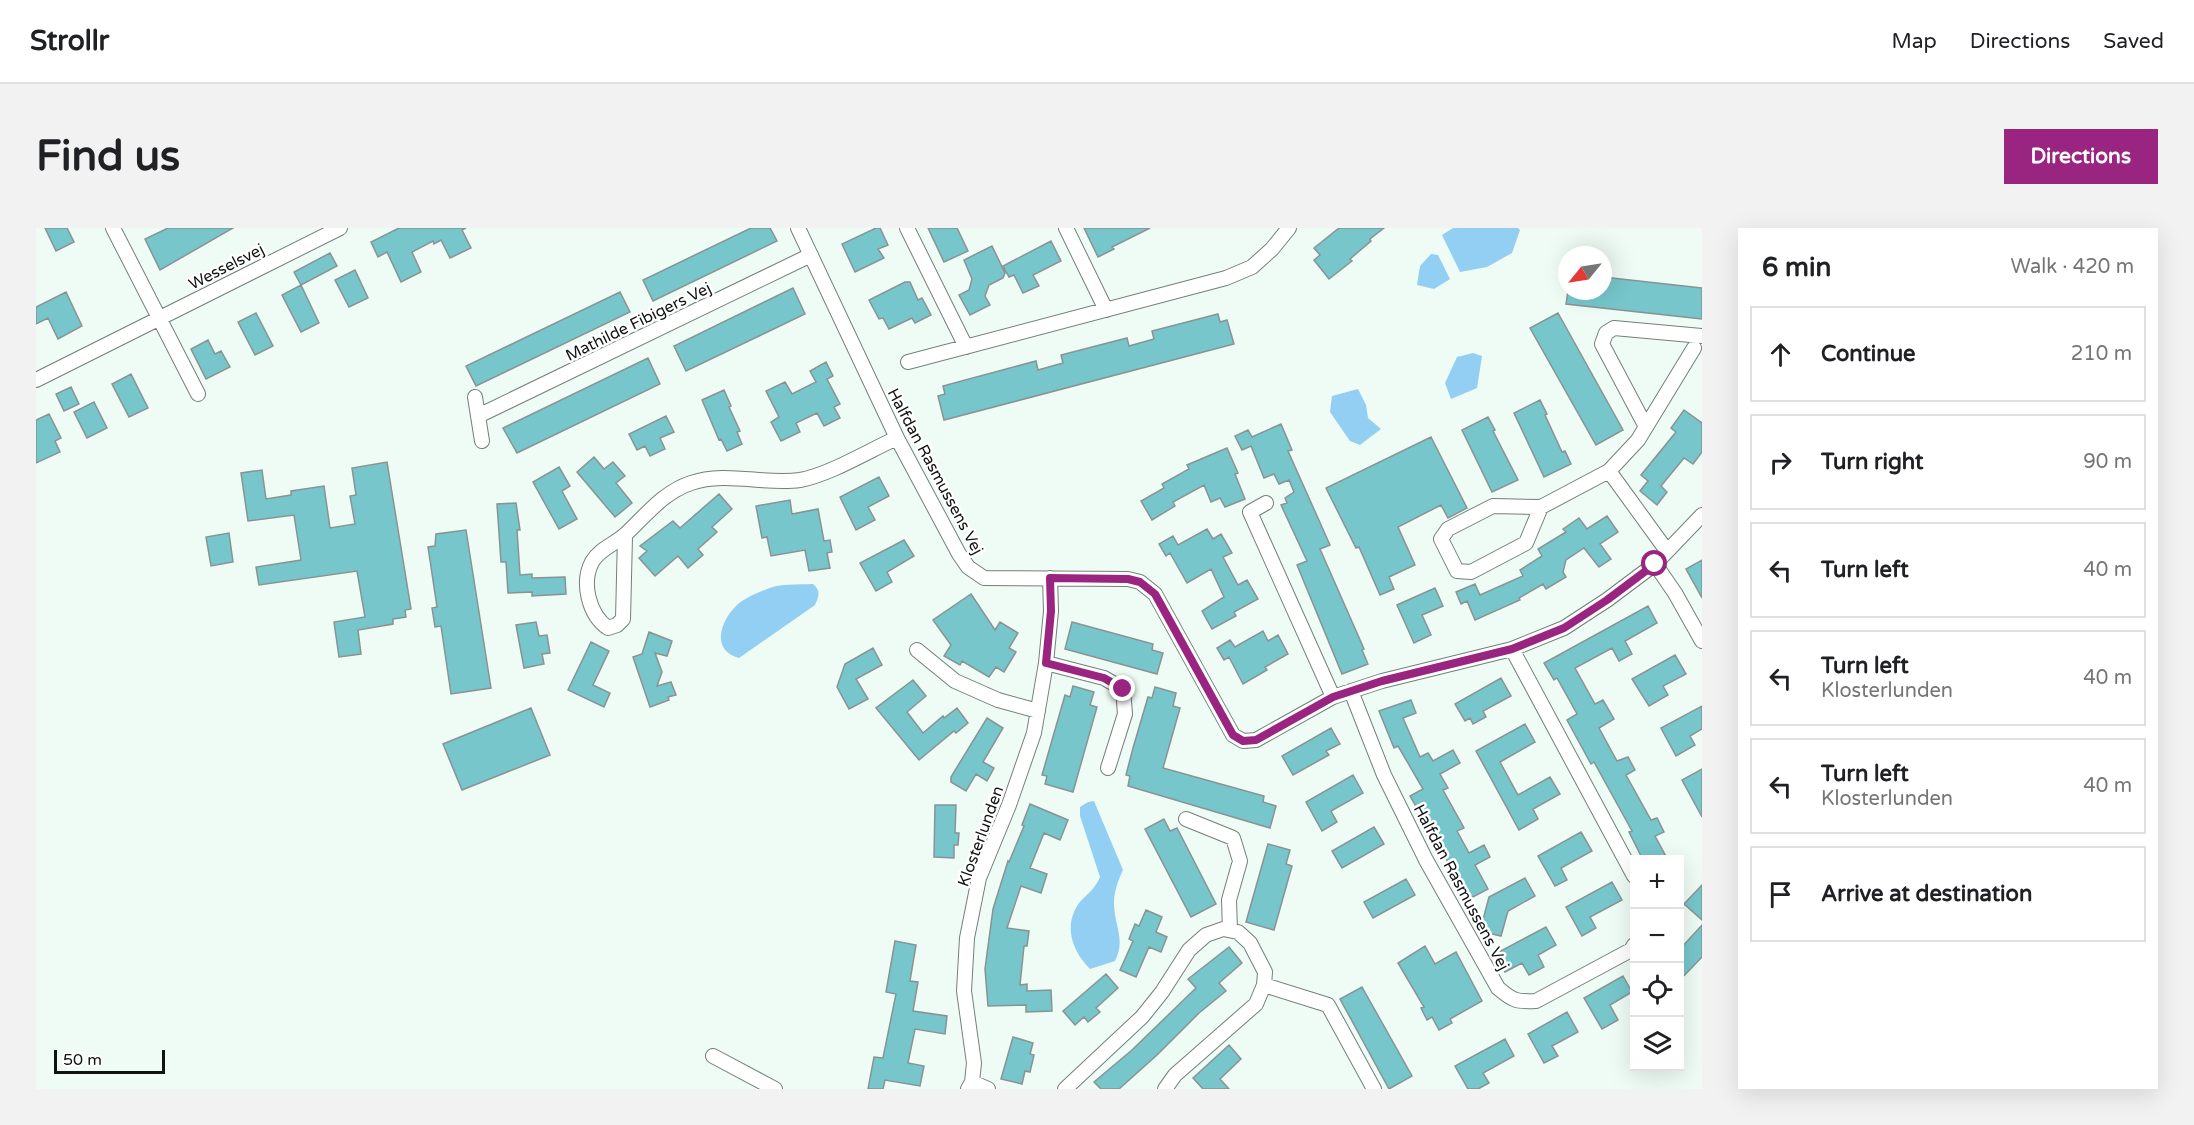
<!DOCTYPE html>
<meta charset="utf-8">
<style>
:root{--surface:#fff;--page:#f2f2f2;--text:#202124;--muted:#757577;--line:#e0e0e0;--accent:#9a2581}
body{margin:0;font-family:"Varela Round",sans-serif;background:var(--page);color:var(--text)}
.controls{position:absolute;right:18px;bottom:18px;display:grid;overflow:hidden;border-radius:0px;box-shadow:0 6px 24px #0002}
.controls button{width:54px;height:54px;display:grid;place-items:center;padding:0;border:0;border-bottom:2px solid var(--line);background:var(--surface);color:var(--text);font:30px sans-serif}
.compass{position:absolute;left:1522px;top:18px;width:54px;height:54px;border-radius:50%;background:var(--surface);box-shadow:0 6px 24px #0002;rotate:240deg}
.scale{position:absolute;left:18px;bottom:15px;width:111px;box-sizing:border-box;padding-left:6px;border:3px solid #0f1311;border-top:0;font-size:16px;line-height:21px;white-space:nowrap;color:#0f1311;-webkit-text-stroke:4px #fff;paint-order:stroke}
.stop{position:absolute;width:18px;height:18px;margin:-14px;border:4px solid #9a2581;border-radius:50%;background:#fff}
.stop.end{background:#9a2581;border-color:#fff;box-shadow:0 2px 6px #0008}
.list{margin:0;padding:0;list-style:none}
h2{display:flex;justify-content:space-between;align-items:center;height:78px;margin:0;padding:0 24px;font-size:26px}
h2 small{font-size:20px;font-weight:400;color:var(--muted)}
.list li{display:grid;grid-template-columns:39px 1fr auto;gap:18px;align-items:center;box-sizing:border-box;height:96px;margin:0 12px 12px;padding:0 12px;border:2px solid var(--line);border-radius:0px}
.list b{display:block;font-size:22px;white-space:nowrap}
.list p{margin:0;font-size:20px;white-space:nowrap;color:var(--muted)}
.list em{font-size:20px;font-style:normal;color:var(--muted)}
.icon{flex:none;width:33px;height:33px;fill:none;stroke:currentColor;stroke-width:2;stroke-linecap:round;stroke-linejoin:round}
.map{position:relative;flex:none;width:1666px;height:861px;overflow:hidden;border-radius:0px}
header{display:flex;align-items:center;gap:36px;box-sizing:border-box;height:84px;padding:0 30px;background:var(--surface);border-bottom:2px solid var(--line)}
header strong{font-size:28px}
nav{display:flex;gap:33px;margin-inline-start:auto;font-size:21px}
.intro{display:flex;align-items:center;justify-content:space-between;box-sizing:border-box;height:144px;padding:0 36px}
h1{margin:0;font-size:42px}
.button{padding:15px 27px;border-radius:0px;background:var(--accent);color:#fff;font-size:21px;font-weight:700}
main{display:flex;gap:36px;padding:0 36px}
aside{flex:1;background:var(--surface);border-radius:0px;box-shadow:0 6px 24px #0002}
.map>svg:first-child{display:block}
</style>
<header>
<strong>Strollr</strong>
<nav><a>Map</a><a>Directions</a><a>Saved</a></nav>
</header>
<div class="intro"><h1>Find us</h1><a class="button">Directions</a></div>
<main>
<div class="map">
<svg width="1666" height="861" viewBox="0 0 1666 861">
<rect width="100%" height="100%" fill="#effbf5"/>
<path fill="#92cff2" d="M1417 0H1482L1484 2 1476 25 1451 39 1424 44 1406 7Z
M1395 26 1402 27 1414 51 1398 61 1381 57 1384 38Z
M1437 125 1446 128 1441 160 1415 171 1409 155 1421 129Z
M1322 161 1330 177 1332 190 1345 201 1324 217 1314 213 1294 184 1296 168Z
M777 356C785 363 783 368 779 377L703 430C672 422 686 387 706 373 713 368 723 364 731 361 745 355 763 357 777 356Z
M1058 573 1087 642C1082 653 1078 663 1078 675 1078 697 1090 711 1079 733L1054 741C1036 723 1027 698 1043 675 1051 666 1059 661 1064 649L1044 588V579L1052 574Z"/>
<path fill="#76c6cb" stroke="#889494" stroke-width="1.5" d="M9 0H31L38 14 20 23Z
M132 0H197L124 42 109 11Z
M363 0H430L426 2 435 20 414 30 405 12 398 16 397 13 376 24 385 44 365 54 351 24 342 29 335 14Z
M715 0H734L741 13 617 73 607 52Z
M840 0H844L852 17 842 21 848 30 819 44 806 16Z
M892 0H921L932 23 908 34Z
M1048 0H1114L1076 19 1078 21 1062 29Z
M1303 0H1348L1334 11 1335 13 1314 31 1316 33 1293 51 1278 32 1284 27 1278 20Z
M1015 13 1025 33 997 47 1003 58 987 65 978 47 973 49 967 38Z
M956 18 969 45 967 50 953 57 949 68 954 77 934 87 923 67 933 62 936 51 928 32Z
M294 25 301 38 265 57 258 44Z
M319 42 332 70 313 79 299 52Z
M1567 49 1666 60V91L1530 76 1532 63H1567Z
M869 54H874L882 72 886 70 895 87 879 95 876 90 853 101 847 90 843 91 833 72Z
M265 57 283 95 265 104 246 67Z
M757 60 769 86 650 143 638 118Z
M30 64 46 98 22 111 12 90 0 96V79Z
M584 64 594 84 440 158 430 138Z
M220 85 237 118 219 127 202 94Z
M1522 85 1587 202 1560 217 1494 100Z
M1182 86 1184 94 1191 92 1198 116 908 192 902 168 909 166 907 158 1000 133 1002 142 1027 135 1025 127 1091 110 1093 118 1118 111 1116 103Z
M172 112 179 126 185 123 194 139 170 151 155 121Z
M612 130 624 156 481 225 467 200Z
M790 134 797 148 791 151 804 176 798 179 804 190 788 198 781 185 760 195 764 204 745 213 735 194 743 189 730 163 749 154 756 166 780 154 774 143Z
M95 146 112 180 93 189 76 156Z
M35 159 43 176 28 183 20 166Z
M688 162 695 178 693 179 704 203 701 204 706 216 691 223 685 211 683 212 666 172Z
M1504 172 1511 186 1509 187 1526 224 1529 223 1535 236 1508 249 1478 185Z
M58 174 71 200 51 210 38 184Z
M1648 182 1666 195V224L1657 236 1648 230 1625 258 1631 264 1621 277 1604 263 1612 253 1605 247 1640 204 1635 200Z
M13 186 25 210 19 213 24 224 0 235V192Z
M630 188 638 204 624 210 629 221 614 228 609 218 601 222 593 206Z
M1452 189 1459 202 1457 203 1482 252 1456 264 1426 202Z
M1245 196 1256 222 1252 223 1294 317 1284 321 1328 421 1326 422 1332 436 1306 446 1261 337 1271 333 1245 277 1251 275 1249 270 1258 264 1253 252 1243 256 1238 246 1228 250 1215 218 1206 222 1199 208 1212 202 1216 209Z
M1395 209 1431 280 1412 290 1405 277 1362 299 1379 337 1353 349 1358 361 1344 367 1323 319 1320 320 1290 260Z
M1191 220 1202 245 1199 246 1209 271 1189 279 1184 270 1175 274 1168 257 1137 274 1139 278 1116 292 1105 273 1128 260 1126 256 1153 241 1151 237Z
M558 229 568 241 577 234 589 248 580 255 596 275 579 289 541 244Z
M351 234 375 381 369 382 370 389 357 391V396L322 402 325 426 303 429 298 394 329 389 321 343 223 357 220 339 265 332 258 287 212 293 205 245 226 242 230 271 255 267V263L288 258 294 300 319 296 314 268 320 267 316 240Z
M523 239 534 258 526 263 541 291 523 301 497 254Z
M843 249 853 268 832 279 839 292 820 302 804 269Z
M683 266 696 281 676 299 681 304 662 321 667 327 652 340 642 328 619 348 603 330 611 323 604 318 637 293 644 300Z
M754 272 756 286 782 281 788 313 794 312 796 324 791 325 794 340 773 343 769 322 735 328 731 309 726 310 720 278Z
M480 275 484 302H481L484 347 496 346V350L529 349 530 366 496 368V364L472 365 470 334H465L461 276Z
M1571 288 1582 304 1564 316 1575 331 1563 339 1548 320 1530 332 1527 344 1530 349 1510 361 1507 356 1483 370 1484 372 1439 392 1431 373 1425 376 1420 364 1439 356 1444 367 1487 348 1484 342 1506 328 1502 321 1530 304 1527 301 1543 290 1551 301Z
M1171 301 1177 311 1185 306 1196 325 1187 329 1202 357 1211 352 1222 371 1198 384 1200 388 1176 401 1166 383 1188 369 1175 341 1151 355 1134 325 1130 328 1123 316 1137 308 1142 317Z
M430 302 455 460 415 466 405 398 399 399 396 380 401 379 392 319 399 318 400 306Z
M193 305 197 334 175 338 170 309Z
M868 312 878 328 851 344 856 354 840 363 824 335Z
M1666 332V370L1650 341Z
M1399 360 1407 378 1386 387 1395 407 1378 415 1361 377Z
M935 366 959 402 964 394 982 405 973 420 980 424 968 444 960 439 953 449 926 433 924 437 908 428 915 417 897 392Z
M1612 378 1621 395 1589 413 1596 426 1583 433 1576 420 1539 440 1559 476 1567 472 1578 491 1563 500 1581 533 1592 529 1599 542 1590 547 1615 592 1621 590 1628 604 1619 608 1632 632H1607L1593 604 1596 603 1558 534 1555 536 1531 492 1541 486 1521 450 1518 452 1508 435Z
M500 394 503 408 511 407 514 425 506 426 508 436 488 440 480 397Z
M1036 394 1117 416 1116 422 1127 425 1121 446 1029 421Z
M1227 403 1232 413 1242 407 1252 426 1229 439 1231 442 1207 456 1193 429 1188 432 1181 420 1194 412 1199 419Z
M613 404 636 413 631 428 619 425 626 444 621 458 635 454 640 467 632 469 633 472 614 479 597 429 606 426Z
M555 414 573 423 557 457 574 465 568 479 532 462Z
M837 420 846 437 820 451 832 471 813 481 801 459 809 436Z
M1639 427 1650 446 1627 458 1632 467 1613 478 1596 451Z
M1465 450 1475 468 1447 483 1450 489 1437 496 1434 490 1429 493 1419 476Z
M877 452 890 468 871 484 887 505 907 488 908 490 921 480 932 495 920 505 918 503 883 532 840 480Z
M1037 458 1058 464 1054 477 1061 479 1037 564 1009 556 1011 548 1006 547 1029 467 1034 469Z
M1119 459 1140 465 1137 478 1144 480 1127 540 1228 568 1227 574 1240 578 1234 600 1092 558 1094 548 1090 547 1097 520 1112 469 1116 470Z
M1375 472 1380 485 1367 490 1384 529 1392 525 1397 533 1417 522 1424 535 1404 546 1412 560 1407 562 1428 600 1421 603 1433 625 1448 617 1454 629 1439 637 1452 661 1433 671 1374 568 1387 561 1362 518 1358 520 1343 483Z
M1666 478V501L1654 508 1659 517 1640 528 1625 500Z
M495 480 514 527 426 562 407 516Z
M951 490 967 500 947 534 958 540 951 553 940 546 930 563 915 554V549Z
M1489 496 1499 514 1464 534 1482 567 1514 549 1524 566 1497 581 1502 591 1483 602 1440 523Z
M1295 500 1304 516 1290 523 1293 527 1257 547 1246 528Z
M1666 541V589L1646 552Z
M1317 547 1327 565 1295 583 1301 594 1286 603 1270 574Z
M994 576 1032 592 1024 612 1008 605 994 640 1011 646 1005 665 985 658 971 700 993 703 991 718H988L984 757 991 756V763L1015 762 1016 783 990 784V777L952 778 949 741 957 681 972 633 973 634 988 598 986 597Z
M899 577H920L919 605H923L922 617H918V630L898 629Z
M1128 591 1134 603 1141 600 1180 676 1155 689 1109 601Z
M1338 599 1348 616 1306 640 1296 623Z
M1545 604 1556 623 1525 640 1531 652 1519 658 1502 628Z
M1232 616 1254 622 1250 636 1256 638 1238 702 1210 694Z
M1489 650 1499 668 1472 683 1465 708 1444 703 1453 669Z
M1370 651 1379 667 1337 690 1328 674Z
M1576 654 1586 672 1554 689 1560 700 1546 708 1530 679Z
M1666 657V692L1648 676Z
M1110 682 1126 689 1120 704 1131 709 1125 724 1113 719 1100 749 1084 742 1097 713 1093 711 1099 696 1103 698Z
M1666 697V729L1644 752V721Z
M1510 699 1520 717 1502 727 1508 739 1493 747 1486 735 1469 744 1459 726Z
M859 713 880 717 874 753 882 754 877 783 911 788 909 806 879 801 872 835 888 838 884 858 849 852 847 861H832L838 829 847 830 860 766 850 764Z
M1389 718 1399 736 1420 724 1446 773 1414 791 1416 795 1403 802 1396 789 1391 792 1385 780 1388 779 1362 735Z
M1193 719 1206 735 1183 755 1190 763 1163 785 1121 827 1083 861H1065L1058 854 1096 822 1160 760 1152 751Z
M1070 746 1082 760 1060 780 1064 784 1052 794 1048 789 1039 797 1027 783Z
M1587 748 1596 764 1574 777 1582 792 1566 801 1548 770Z
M1326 759 1376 848 1353 861 1304 771Z
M1531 784 1542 804 1516 818 1522 828 1508 835 1492 806Z
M977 809 997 815 994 826 998 827 994 844 989 843 986 856 965 851Z
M1469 811 1478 828 1447 845 1453 855 1442 861H1432L1419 838Z
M1193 817 1205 831 1184 851 1193 861H1167L1157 850Z"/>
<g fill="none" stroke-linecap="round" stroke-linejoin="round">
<defs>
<path id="minor" d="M77 0 162 166
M762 0 861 210 923 326 932 339 948 350 1092 351 1104 354 1119 366 1197 507 1207 513 1220 512 1297 469 1346 453 1476 421 1528 400 1571 372 1619 336 1666 287
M871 0 930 119
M1030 0 1070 82
M872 134 1190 50 1216 39 1236 21 1253 0
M0 152 304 0
M439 169 446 213
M442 188 775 27
M1610 199 1566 116 1570 105 1578 100 1666 108
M1573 243 1631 323
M1230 275 1214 284 1297 469
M1505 279 1490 315 1435 344 1421 343 1405 311 1412 301 1457 278 1505 279 1573 243 1602 212 1658 120
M589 308 587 391 581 397 572 400C553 387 545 355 556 334 564 320 580 316 591 305 611 286 628 264 655 255 690 243 728 257 764 252 793 247 834 222 861 210
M1619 336 1639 365 1666 413
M1476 421 1598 648
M881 422 919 453 962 472 1002 483
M1010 435 1068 450 1087 461 1089 486 1072 540
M1315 463 1348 547 1390 632 1462 760C1477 773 1481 774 1500 773L1595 722 1598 717
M1150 591 1197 610 1204 633 1193 672 1194 702
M1228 757 1292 777 1338 861
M677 828 739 861
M936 854 952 861
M932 861 936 854 938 835 928 763 931 710 943 650 973 577 998 505 1010 435 1015 383 1014 350
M1029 861 1106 789 1126 764 1153 722 1170 707 1187 701 1202 704 1214 715 1229 744 1228 757 1220 776 1139 847 1129 861"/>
</defs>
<use href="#minor" stroke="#747f7a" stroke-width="16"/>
<use href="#minor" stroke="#fff" stroke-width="14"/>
</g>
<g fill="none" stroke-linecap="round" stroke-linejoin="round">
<path stroke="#9a2581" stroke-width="8" d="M1087 461 1068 450 1010 435 1015 383 1014 350 1092 351 1104 354 1119 366 1197 507 1207 513 1220 512 1297 469 1346 453 1476 421 1528 400 1571 372 1619 336"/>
</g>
<g text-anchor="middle" stroke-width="5" stroke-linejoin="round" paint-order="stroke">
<g font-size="16" fill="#0f1311" stroke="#fff">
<text transform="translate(190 38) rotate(-27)" y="6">Wesselsvej</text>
<text transform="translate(602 93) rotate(-26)" y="6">Mathilde Fibigers Vej</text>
<text transform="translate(900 243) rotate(62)" y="6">Halfdan Rasmussens Vej</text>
<text transform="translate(944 608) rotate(-70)" y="6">Klosterlunden</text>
<text transform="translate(1426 659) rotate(62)" y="6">Halfdan Rasmussens Vej</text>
</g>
</g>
</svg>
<div class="controls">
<button>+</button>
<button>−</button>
<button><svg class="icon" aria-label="locate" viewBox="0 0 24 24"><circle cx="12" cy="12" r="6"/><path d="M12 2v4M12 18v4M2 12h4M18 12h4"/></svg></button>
<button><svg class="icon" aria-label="layers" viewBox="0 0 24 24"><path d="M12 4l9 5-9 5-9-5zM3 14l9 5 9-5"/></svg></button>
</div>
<svg class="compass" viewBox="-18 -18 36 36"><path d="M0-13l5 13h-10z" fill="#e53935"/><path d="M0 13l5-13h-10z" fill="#757577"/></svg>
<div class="scale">50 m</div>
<div class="stop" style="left:1619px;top:336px"></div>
<div class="stop end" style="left:1087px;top:461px"></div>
</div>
<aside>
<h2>6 min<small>Walk · 420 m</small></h2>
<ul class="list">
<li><svg class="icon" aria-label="ahead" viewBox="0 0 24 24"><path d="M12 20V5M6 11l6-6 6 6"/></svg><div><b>Continue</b></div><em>210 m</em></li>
<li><svg class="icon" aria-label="right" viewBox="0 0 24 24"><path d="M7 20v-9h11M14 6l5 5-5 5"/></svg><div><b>Turn right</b></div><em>90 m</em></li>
<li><svg class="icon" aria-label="left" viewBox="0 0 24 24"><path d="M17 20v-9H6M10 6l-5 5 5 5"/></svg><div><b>Turn left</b></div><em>40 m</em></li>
<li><svg class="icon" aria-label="left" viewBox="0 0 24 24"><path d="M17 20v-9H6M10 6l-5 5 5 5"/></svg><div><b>Turn left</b><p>Klosterlunden</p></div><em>40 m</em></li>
<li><svg class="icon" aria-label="left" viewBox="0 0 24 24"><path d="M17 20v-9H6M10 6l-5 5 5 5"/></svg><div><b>Turn left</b><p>Klosterlunden</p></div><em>40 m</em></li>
<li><svg class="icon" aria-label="arrive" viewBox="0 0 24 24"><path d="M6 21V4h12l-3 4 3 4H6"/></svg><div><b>Arrive at destination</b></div></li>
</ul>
</aside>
</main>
